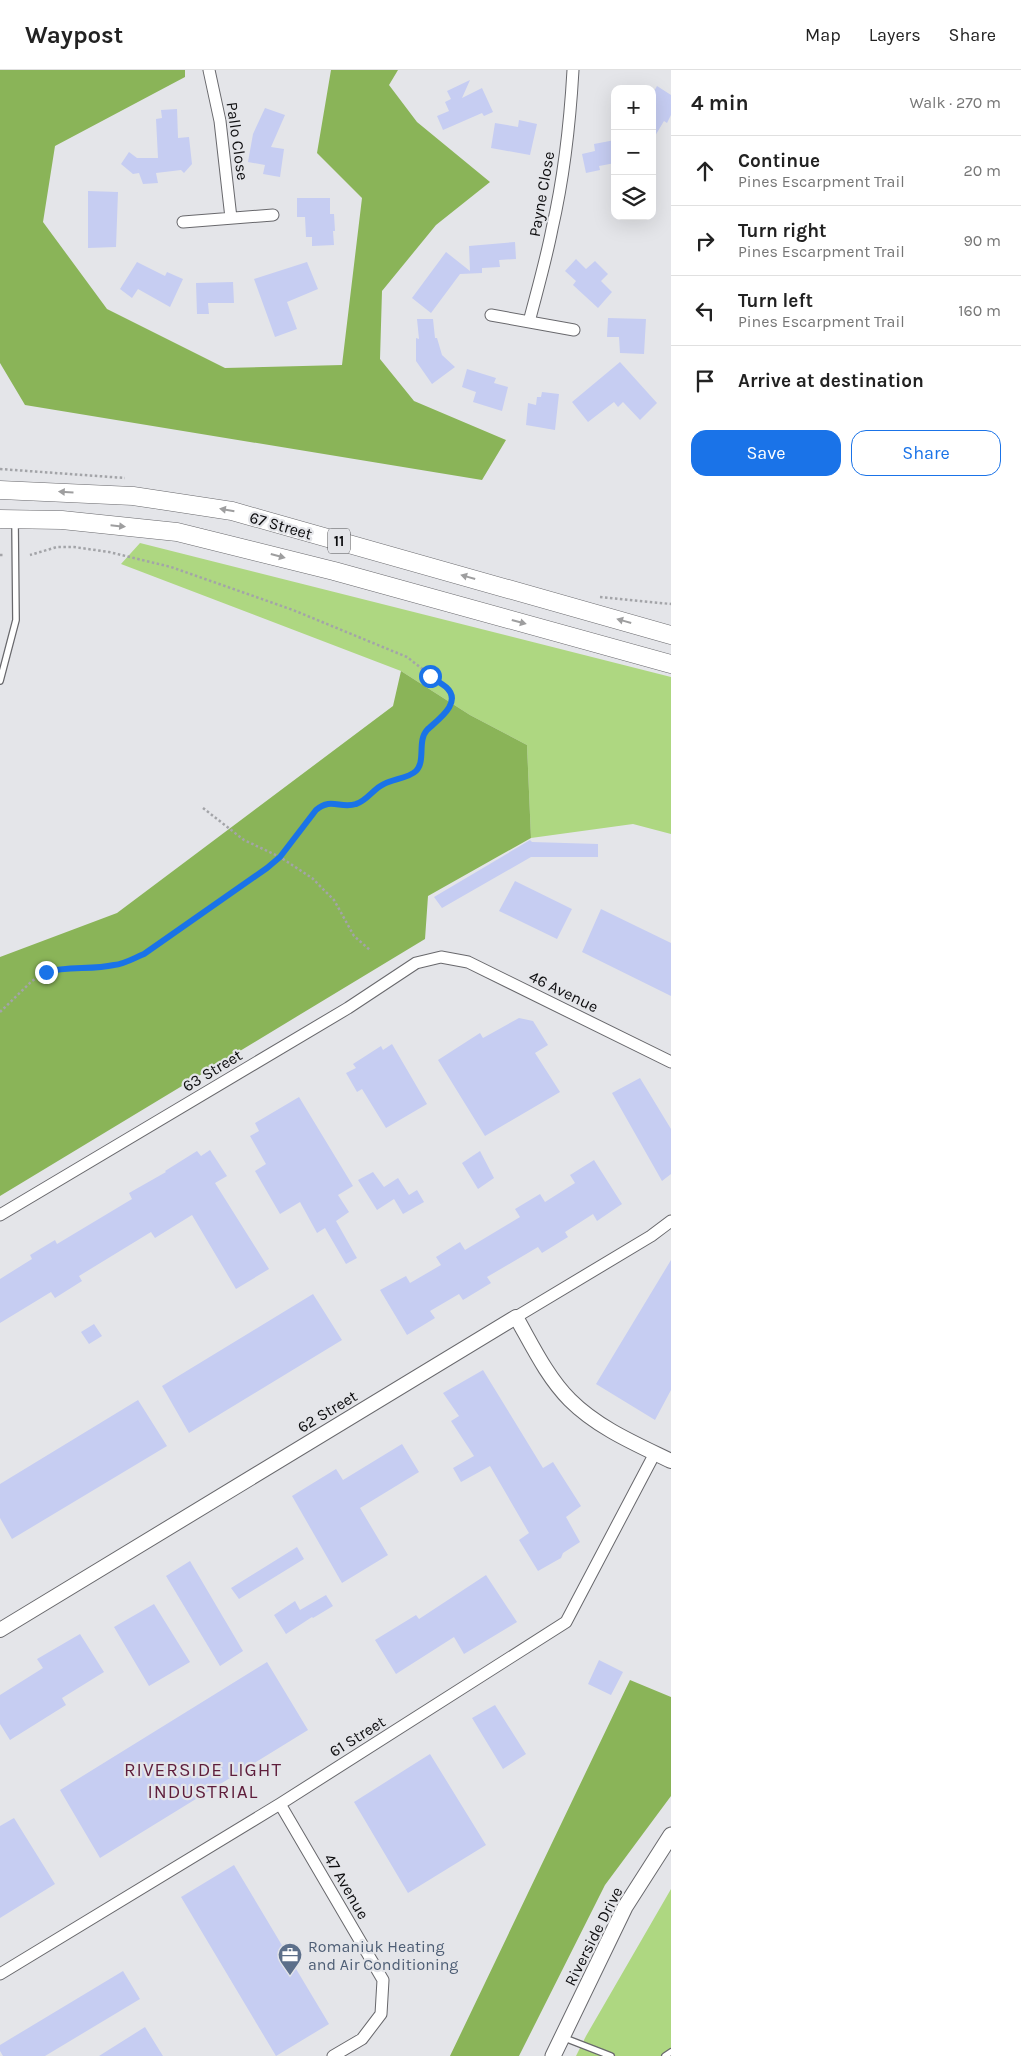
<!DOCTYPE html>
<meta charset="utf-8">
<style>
:root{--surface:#fff;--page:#f2f2f2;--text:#222;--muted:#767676;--line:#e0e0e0;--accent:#1a73e8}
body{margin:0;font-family:Karla,sans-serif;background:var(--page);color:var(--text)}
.controls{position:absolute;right:15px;top:15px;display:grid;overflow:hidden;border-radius:10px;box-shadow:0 5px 20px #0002}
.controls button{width:45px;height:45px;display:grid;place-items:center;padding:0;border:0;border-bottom:1px solid var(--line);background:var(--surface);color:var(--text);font:25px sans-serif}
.stop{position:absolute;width:15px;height:15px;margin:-11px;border:4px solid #1a73e8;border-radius:50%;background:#fff}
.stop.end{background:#1a73e8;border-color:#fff;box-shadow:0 1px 5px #0008}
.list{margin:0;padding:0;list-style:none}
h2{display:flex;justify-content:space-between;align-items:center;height:65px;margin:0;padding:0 20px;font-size:21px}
h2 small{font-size:16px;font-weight:400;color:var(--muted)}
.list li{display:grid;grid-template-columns:32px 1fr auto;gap:15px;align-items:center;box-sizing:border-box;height:70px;padding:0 20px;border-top:1px solid var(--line)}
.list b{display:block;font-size:19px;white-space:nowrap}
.list p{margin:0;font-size:16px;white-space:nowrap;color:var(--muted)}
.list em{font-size:16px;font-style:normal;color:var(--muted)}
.actions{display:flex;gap:10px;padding:15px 20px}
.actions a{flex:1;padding:11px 0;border:1px solid var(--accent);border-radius:15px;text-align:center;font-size:18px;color:var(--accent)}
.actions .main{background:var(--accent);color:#fff}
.icon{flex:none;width:28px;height:28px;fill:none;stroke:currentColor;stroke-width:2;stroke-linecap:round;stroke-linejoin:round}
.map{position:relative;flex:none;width:671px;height:1986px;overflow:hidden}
header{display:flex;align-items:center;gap:30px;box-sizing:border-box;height:70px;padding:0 25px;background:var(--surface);border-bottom:1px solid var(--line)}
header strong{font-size:24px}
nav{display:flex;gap:28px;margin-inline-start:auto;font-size:18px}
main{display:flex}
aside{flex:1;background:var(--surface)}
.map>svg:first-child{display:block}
</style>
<header>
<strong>Waypost</strong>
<nav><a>Map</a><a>Layers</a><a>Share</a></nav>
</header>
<main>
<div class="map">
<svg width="671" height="1986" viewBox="0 0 671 1986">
<rect width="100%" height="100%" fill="#e4e5e9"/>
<path fill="#aed781" d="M140 473 671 607V764L633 754 531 768 527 675 470 645 401 601 121 494Z
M671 1819V1986H576L586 1966Z"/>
<path fill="#8ab458" d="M0 0H185V7L55 76 43 152 107 239 225 298 342 295 362 128 317 83 331 0H398L389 15 417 52 490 112 436 155 382 221 380 289 414 331 506 370 482 410 25 335 0 293Z
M401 601 470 645 527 675 531 768 428 826 425 869 0 1126V887L117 843 393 636Z
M630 1610 671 1627V1726L605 1815 519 1986H450Z"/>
<path fill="#c6cdf2" d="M470 10 462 28 482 18 493 42 484 46 482 43 443 60 437 46 449 41 445 32 451 29 447 21Z
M657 16 671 25V45L667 53 664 51 652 71V25Z
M265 38 285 45 271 77 284 79 280 107 263 104 265 95 248 92 253 64Z
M177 39 178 68 189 67 192 94 184 103 181 100 156 103 158 113 143 114 139 103 133 104 121 94 129 82 137 88H158L156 49 162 48 161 40Z
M519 50 537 54 530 85 491 78 495 53 518 57Z
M615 70V93L599 96 600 100 586 103 582 84 595 81 594 74Z
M88 121 118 122 116 177 88 178Z
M297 128H330V144H334L335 161H333L334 175 312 176V167H306L305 147H297Z
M515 172 516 189 499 190 500 197 482 198V203L460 204 431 243 412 228 446 182 470 201 469 176Z
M576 189 586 199 595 191 608 204 601 211 612 222 598 238 573 215 576 211 565 201Z
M137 192 165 206 167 202 183 209 170 237 138 219 132 228 120 219Z
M307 192 318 219 287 232 297 259 275 267 254 209Z
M233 212 234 233H208L209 244H197L196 213Z
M608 248 646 249 644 284 620 283 619 267H607Z
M417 249H433L435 268H437L442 285 455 297 432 314 416 291V268L419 269Z
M620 292 657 333 640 350 623 332 618 337 614 332 588 352 572 332Z
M467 299 496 308 494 313 508 317 502 341 473 332 476 322 462 317Z
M542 322 559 324 555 360 526 355 528 333 536 335 537 327H541Z
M530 770 532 772 598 774V787H531L442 838 434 827Z
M515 811 572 839 557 869 499 841Z
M601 839 671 873V926L582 882Z
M519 948 533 951 548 975 535 983 560 1022 485 1066 438 990 480 963 483 968Z
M392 974 427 1034 386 1058 362 1019 357 1022 346 1003 356 998 353 994 381 976 383 980Z
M640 1008 671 1059V1104L662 1111 612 1023Z
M299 1027 353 1116 338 1125 349 1142 336 1151 357 1188 346 1194 325 1158 317 1163 300 1132 280 1144 255 1101 266 1094 250 1066 259 1061 255 1053Z
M210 1080 227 1106 215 1113 269 1199 236 1219 192 1145 155 1168 151 1162 79 1206 82 1211 55 1228 51 1222 0 1253V1209L32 1189 30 1185 55 1170 57 1174 132 1129 129 1123 166 1102 165 1101 197 1081 201 1086Z
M480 1081 494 1108 478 1119 462 1093Z
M594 1090 622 1134 597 1151 593 1144 565 1162 568 1167 542 1183 538 1177 487 1207 491 1213 463 1230 459 1224 430 1241 435 1248 407 1265 380 1220 406 1206 410 1213 441 1195 436 1187 460 1172 465 1180 520 1147 515 1139 540 1124 545 1132 575 1113 570 1105Z
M373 1102 384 1117 398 1108 409 1125 417 1120 424 1132 403 1144 394 1129 377 1140 358 1110Z
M671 1190V1320L655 1350 596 1314Z
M313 1224 342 1270 189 1363 162 1316Z
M94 1254 102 1266 89 1274 81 1262Z
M483 1300 543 1398 553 1392 581 1436 566 1447 580 1472 563 1483 561 1488 538 1501 519 1470 529 1463 490 1396 461 1412 453 1398 474 1386 451 1351 459 1346 443 1323Z
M138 1330 167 1376 12 1469 0 1448V1414Z
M402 1374 419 1402 360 1438 388 1485 342 1513 292 1426 336 1399 343 1410Z
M297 1477 304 1489 239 1529 231 1518Z
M190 1491 243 1581 220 1596 166 1506Z
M486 1505 517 1552 464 1584 454 1567 396 1604 375 1570 416 1545 419 1549Z
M326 1525 333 1536 313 1548 312 1547 286 1564 274 1545 295 1531 300 1540Z
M154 1534 190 1592 149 1616 114 1557Z
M80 1564 104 1602 62 1628 66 1635 10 1670 0 1654V1625L43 1598 37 1589Z
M599 1590 623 1602 611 1625 588 1614Z
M267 1592 308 1660 100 1788 60 1720Z
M495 1635 526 1684 503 1699 472 1648Z
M430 1684 486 1775 408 1823 354 1732Z
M14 1748 55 1814 0 1848V1756Z
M234 1795 329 1954 276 1986 181 1827Z
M123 1901 140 1929 45 1986H3L0 1981V1975Z
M145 1957 163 1986H99Z"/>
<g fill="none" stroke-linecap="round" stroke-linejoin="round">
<defs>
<path id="service" d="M0 611 16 550 15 451
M562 1967 611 1986
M665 1986 671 1982"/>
<path id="minor" d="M209 0 220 51 231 148
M183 152 273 145
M491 245 574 260
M529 252C537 221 546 190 552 159 564 107 570 53 573 0
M0 1145 348 938 416 893 441 887 468 892 671 992
M516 1247 651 1166 671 1151
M280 1734 383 1910 381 1944 362 1969 333 1986
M0 1904 280 1734 566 1552 655 1383"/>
<path id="tertiary" d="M0 1560 516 1247C532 1275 547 1307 570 1330 598 1358 636 1374 671 1391"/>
<path id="secondary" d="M553 1986 625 1837 671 1765"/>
<path id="primary" d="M0 420 133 426 232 441 671 565
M0 449 62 450 177 462 334 501 671 594"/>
</defs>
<use href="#service" stroke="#68686c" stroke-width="8"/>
<use href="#minor" stroke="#68686c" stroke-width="13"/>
<use href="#tertiary" stroke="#68686c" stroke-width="16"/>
<use href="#secondary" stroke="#68686c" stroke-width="17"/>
<use href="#primary" stroke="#68686c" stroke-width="19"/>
<path stroke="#a3a4a8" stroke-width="2.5" stroke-dasharray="2.5 2.5" stroke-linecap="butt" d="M0 399 125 408
M0 485H4
M600 527 671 534
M203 738 244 770 280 787 312 808 334 830 354 866 371 881
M0 942 32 911 46 902 62 899 113 896 124 893 144 884 267 798 280 787 316 740 327 733 346 735 359 733 384 714 415 702 419 694 425 663 439 651 449 638 451 628 447 618 407 587 293 540 171 497 109 482 74 477H57L30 485"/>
<use href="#service" stroke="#fff" stroke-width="5.5"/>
<use href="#minor" stroke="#fff" stroke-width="11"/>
<use href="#tertiary" stroke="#fff" stroke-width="14"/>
<use href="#secondary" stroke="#fff" stroke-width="15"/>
<use href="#primary" stroke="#fff" stroke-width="18"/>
</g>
<defs><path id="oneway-solid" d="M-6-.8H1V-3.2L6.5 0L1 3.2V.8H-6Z" transform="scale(1.25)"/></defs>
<g fill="#9e9e9f">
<use href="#oneway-solid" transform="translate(66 422) rotate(-177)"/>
<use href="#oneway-solid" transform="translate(227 440) rotate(-170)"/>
<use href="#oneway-solid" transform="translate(118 456) rotate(6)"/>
<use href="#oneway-solid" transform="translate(278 486) rotate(15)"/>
<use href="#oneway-solid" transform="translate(468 507) rotate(-164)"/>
<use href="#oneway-solid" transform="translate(624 551) rotate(-164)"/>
<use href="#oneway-solid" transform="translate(519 552) rotate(15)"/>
</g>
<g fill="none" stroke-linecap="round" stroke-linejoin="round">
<path stroke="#1a73e8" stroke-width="6" d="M46 902C68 896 92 900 114 895 125 894 134 888 144 884L267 798 280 787 316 740C331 727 340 739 356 734 367 731 374 718 384 714 393 709 409 708 416 701 426 691 417 671 427 660 436 651 464 633 446 617 441 613 435 610 430 606"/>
</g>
<defs>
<symbol id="office-pin" viewBox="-11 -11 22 30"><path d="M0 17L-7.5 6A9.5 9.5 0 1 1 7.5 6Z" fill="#5c6f8a" stroke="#e4e5e9"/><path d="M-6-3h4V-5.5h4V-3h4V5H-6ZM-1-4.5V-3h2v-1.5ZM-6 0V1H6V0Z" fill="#fff"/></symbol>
</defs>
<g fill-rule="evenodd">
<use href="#office-pin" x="276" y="1871" width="28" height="38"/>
</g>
<g text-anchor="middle" stroke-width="4.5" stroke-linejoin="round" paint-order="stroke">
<rect fill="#e4e5e9" stroke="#4e4e50" stroke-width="1" x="328" y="458.5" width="22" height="25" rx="4"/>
<g font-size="15" font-weight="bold" fill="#0d0d0f">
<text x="339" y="476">11</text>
</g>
<g font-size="16" fill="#0d0d0f" stroke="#e4e5e9">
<text transform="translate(238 71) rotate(82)" y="6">Pallo Close</text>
<text transform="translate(541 124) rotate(-80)" y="6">Payne Close</text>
<text transform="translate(281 455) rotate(16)" y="6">67 Street</text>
<text transform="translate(564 921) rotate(26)" y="6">46 Avenue</text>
<text transform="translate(212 1000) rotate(-31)" y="6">63 Street</text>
<text transform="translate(327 1341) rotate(-31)" y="6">62 Street</text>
<text transform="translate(357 1666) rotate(-32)" y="6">61 Street</text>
<text transform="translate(347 1816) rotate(60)" y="6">47 Avenue</text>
<text transform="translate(593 1866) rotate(-63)" y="6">Riverside Drive</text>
</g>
<g font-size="16" fill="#4e5e75" stroke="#e4e5e9" text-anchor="start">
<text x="308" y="1882">Romaniuk Heating<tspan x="308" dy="18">and Air Conditioning</tspan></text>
</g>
<g font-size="19" letter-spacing="1" fill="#5e1d3b" stroke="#e4e5e9">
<text x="203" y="1706">RIVERSIDE LIGHT<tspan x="203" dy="22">INDUSTRIAL</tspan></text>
</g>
</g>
</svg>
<div class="controls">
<button>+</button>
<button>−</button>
<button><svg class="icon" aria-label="layers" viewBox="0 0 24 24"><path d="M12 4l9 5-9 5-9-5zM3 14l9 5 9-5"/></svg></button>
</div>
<div class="stop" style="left:430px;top:606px"></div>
<div class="stop end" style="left:46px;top:902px"></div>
</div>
<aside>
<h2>4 min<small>Walk · 270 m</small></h2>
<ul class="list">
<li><svg class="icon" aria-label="ahead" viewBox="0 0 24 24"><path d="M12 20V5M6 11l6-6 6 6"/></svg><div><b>Continue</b><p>Pines Escarpment Trail</p></div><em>20 m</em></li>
<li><svg class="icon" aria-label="right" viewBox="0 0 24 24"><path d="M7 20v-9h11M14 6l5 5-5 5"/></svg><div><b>Turn right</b><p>Pines Escarpment Trail</p></div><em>90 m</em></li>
<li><svg class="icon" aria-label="left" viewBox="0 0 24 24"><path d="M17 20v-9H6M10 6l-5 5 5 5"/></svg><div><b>Turn left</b><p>Pines Escarpment Trail</p></div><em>160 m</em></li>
<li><svg class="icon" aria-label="arrive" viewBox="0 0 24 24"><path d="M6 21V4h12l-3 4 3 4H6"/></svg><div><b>Arrive at destination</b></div></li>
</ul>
<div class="actions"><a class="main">Save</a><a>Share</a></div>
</aside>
</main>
